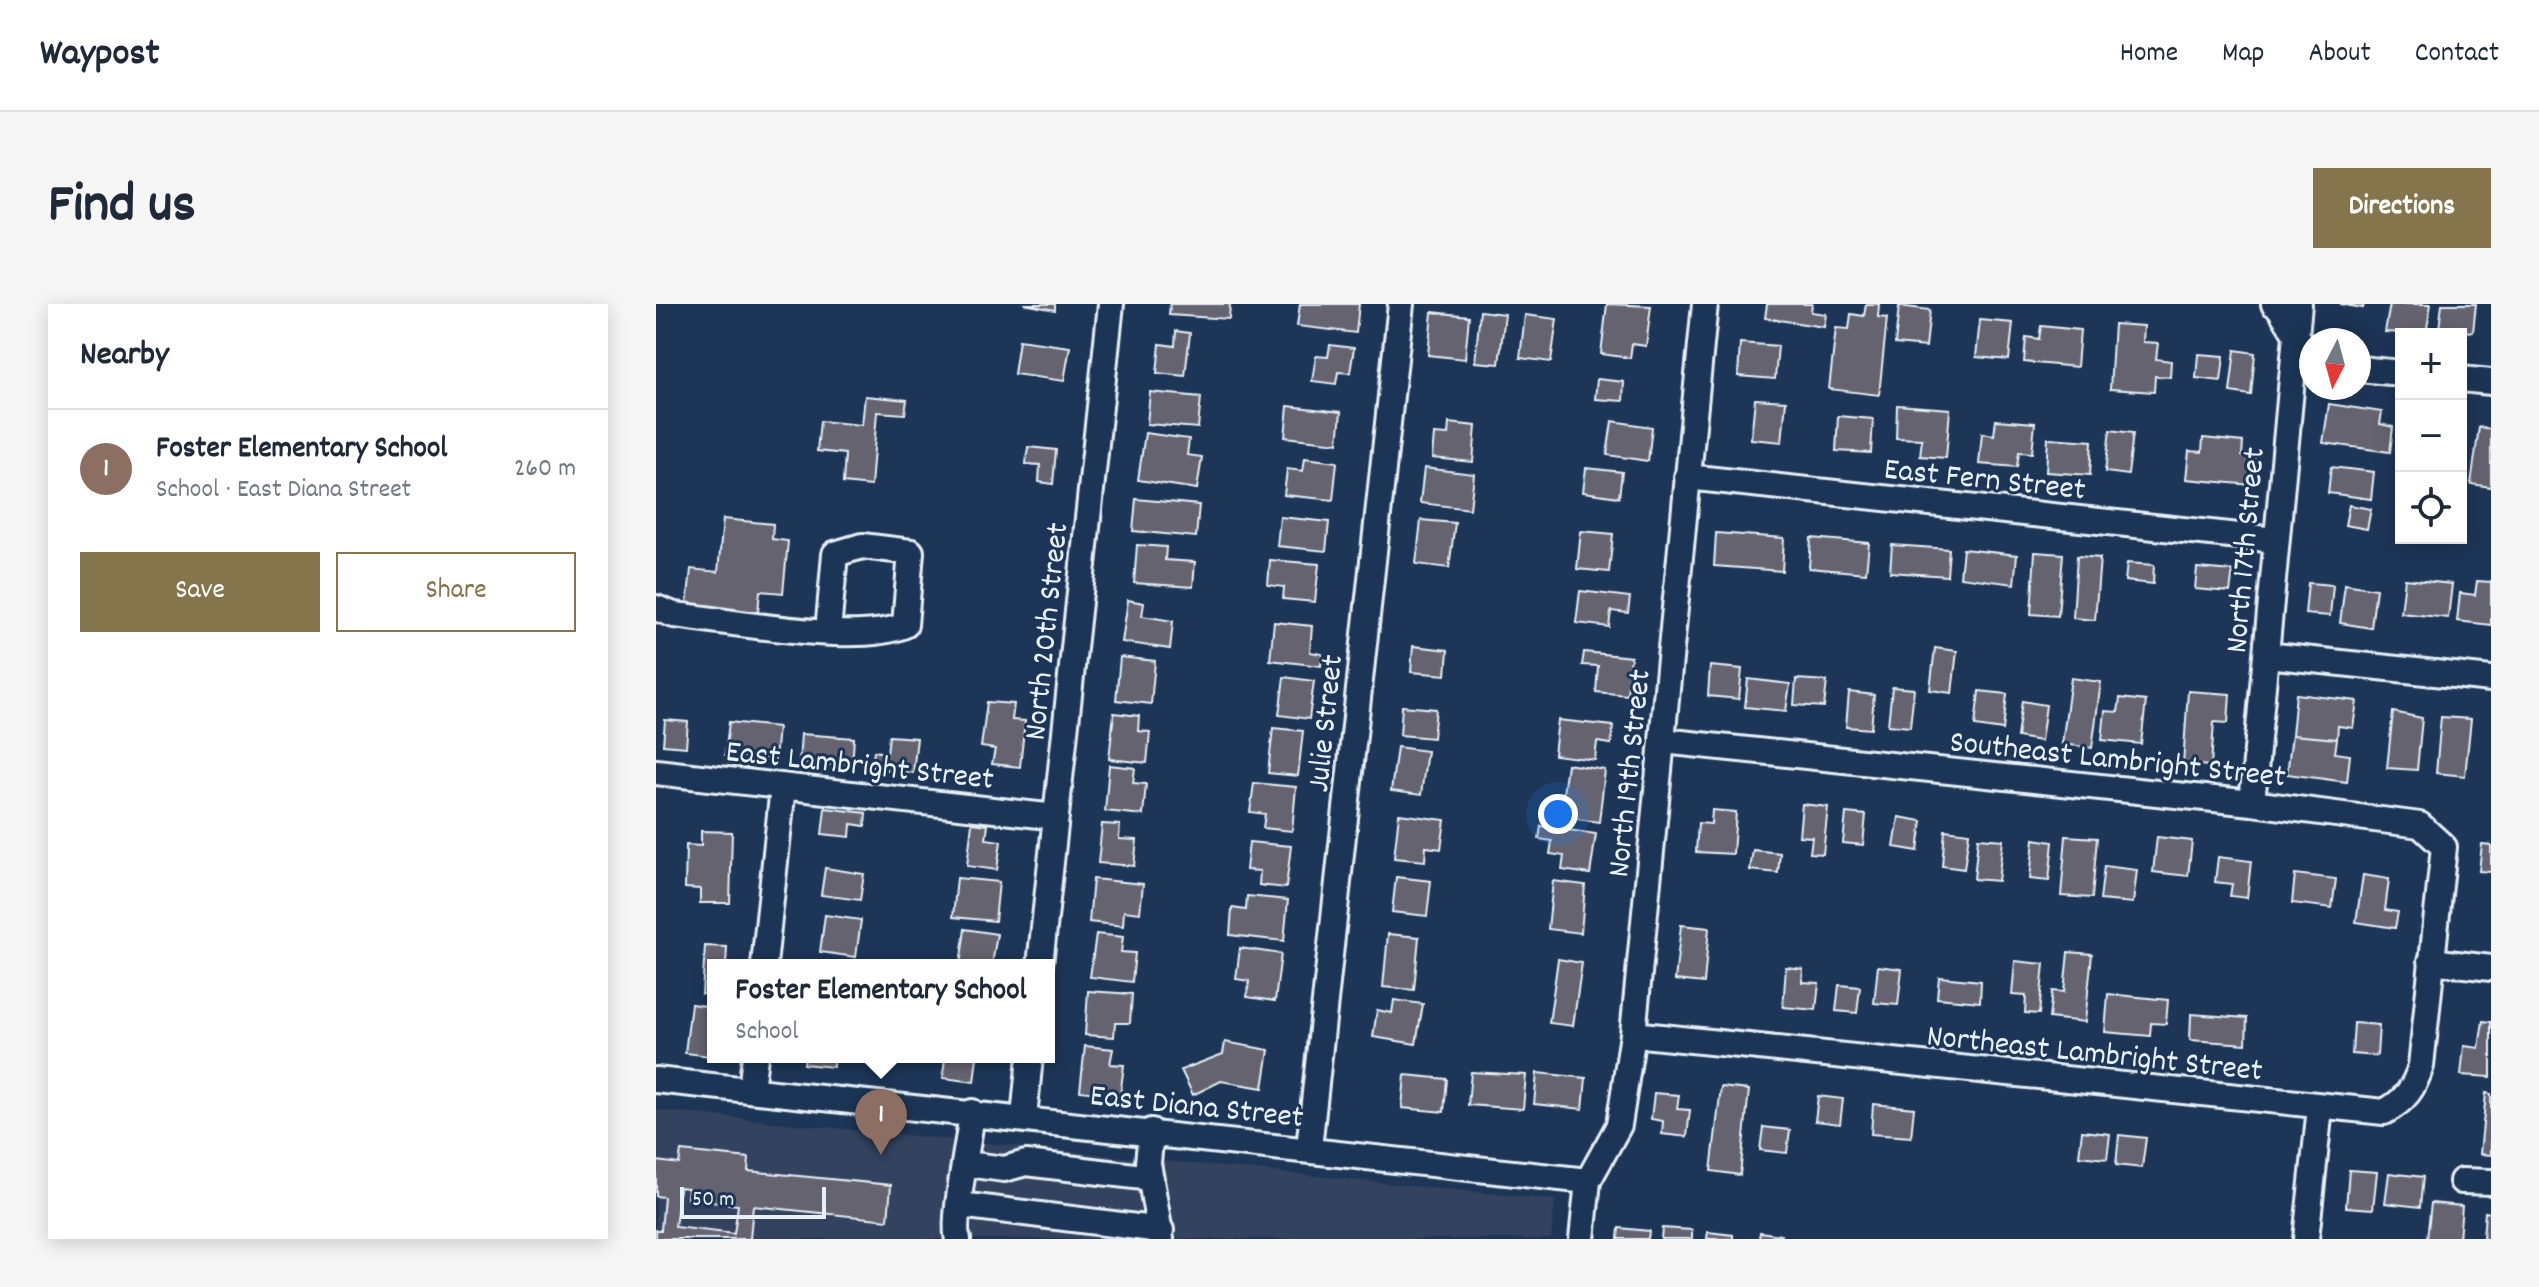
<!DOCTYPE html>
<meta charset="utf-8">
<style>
:root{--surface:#fff;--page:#f6f6f7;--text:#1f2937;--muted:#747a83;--line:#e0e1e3;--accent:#84754c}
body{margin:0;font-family:Dekko,sans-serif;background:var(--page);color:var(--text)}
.controls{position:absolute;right:24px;top:24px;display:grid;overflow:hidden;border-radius:0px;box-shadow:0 4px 20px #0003}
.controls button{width:72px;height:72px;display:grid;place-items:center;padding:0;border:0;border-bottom:2px solid var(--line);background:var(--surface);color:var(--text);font:40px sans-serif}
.compass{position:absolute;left:1643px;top:24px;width:72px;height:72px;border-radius:50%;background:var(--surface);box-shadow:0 4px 20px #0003;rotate:186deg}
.scale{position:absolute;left:24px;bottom:20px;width:146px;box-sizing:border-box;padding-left:8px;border:4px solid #e8f1f8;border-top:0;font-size:22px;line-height:28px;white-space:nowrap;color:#e8f1f8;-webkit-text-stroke:6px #1d3557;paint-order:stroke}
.you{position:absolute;left:902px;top:510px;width:28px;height:28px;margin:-20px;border:6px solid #fff;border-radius:50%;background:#1a73e8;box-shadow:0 0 0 12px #1a73e833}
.badge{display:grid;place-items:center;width:52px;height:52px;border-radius:50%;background:var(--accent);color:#fff;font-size:26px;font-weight:700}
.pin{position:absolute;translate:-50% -66px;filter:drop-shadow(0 2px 4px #0008)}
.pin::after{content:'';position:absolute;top:42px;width:28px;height:24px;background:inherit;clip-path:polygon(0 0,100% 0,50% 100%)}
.popup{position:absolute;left:51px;top:655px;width:348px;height:104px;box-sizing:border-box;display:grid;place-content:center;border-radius:0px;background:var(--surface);filter:drop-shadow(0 2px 6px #0005);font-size:26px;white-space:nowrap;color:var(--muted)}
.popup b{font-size:30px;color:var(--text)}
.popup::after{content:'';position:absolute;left:50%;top:100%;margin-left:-16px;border:16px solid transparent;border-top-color:var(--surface)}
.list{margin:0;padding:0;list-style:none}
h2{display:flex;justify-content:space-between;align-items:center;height:104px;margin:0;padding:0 32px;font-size:34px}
h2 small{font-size:26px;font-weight:400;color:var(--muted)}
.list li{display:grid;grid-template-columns:52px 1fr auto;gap:24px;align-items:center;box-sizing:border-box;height:120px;padding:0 32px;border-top:2px solid var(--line)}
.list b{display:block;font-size:30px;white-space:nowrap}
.list p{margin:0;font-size:26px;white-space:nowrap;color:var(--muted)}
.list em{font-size:26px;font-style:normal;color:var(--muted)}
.actions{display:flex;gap:16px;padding:24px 32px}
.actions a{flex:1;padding:18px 0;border:2px solid var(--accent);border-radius:0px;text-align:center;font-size:28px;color:var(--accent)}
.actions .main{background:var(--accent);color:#fff}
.icon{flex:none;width:44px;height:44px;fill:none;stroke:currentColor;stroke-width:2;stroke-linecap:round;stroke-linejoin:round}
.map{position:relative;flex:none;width:1835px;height:935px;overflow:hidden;border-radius:0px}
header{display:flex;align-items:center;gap:48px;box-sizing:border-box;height:112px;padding:0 40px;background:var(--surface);border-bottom:2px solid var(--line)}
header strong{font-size:38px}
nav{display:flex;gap:44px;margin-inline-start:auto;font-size:28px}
.intro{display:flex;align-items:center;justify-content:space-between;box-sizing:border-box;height:192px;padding:0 48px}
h1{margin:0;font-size:56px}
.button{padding:20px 36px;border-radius:0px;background:var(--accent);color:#fff;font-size:28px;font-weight:700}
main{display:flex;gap:48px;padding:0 48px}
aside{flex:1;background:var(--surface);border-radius:0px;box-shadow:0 4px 20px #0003}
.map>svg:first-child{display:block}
</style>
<header>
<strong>Waypost</strong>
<nav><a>Home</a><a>Map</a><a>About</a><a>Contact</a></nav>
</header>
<div class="intro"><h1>Find us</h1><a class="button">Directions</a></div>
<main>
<aside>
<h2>Nearby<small></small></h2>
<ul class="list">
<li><span class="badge" style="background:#8d6e63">1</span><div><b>Foster Elementary School</b><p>School · East Diana Street</p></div><em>260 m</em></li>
</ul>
<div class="actions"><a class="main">Save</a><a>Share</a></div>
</aside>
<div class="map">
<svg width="1835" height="935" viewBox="0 0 1835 935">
<rect width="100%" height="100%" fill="#1d3557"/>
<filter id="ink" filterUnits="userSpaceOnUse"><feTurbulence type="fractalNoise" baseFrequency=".0125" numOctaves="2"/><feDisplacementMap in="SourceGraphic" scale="16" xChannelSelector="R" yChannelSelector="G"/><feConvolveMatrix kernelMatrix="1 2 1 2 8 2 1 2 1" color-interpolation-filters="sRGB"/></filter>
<g filter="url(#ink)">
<path fill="#33435e" d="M0 806 899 896 895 935H0Z"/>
<path fill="#666470" stroke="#e8f1f8" stroke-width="2" fill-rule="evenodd" d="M368 0H399V6Z
M514 0H574L573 15 513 11Z
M644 0H703L700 29 641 22Z
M951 0 995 2 990 42 976 40 974 54 945 50Z
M1111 0H1156L1155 8 1170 10 1168 23 1109 14Z
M1210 0H1223L1222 13 1231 14 1223 91 1173 85 1180 24 1193 25 1195 10 1208 12Z
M1684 0H1708L1707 4Z
M1734 0H1775L1770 30 1729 28Z
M1786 0H1820L1817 28 1783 25Z
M1243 2 1274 6 1270 43 1239 40Z
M824 7 849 10 843 60 819 58Z
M776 8 813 12 809 55 772 51Z
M869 11 901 15 895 58 864 54Z
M1324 16 1357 19 1353 56 1320 53Z
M1458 20 1488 22 1487 38 1502 39 1500 55 1515 57 1514 73 1499 72 1498 88 1454 85Z
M1385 22 1424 26 1421 63 1368 58 1370 33 1383 35Z
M520 27 534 29 529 72 501 69 504 40 519 42Z
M363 36 414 43 408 77 358 70Z
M1084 39 1122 42 1119 75 1082 72Z
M674 41 698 44 694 69 682 68 680 80 656 77 660 52 672 53Z
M1579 46 1599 49 1595 91 1574 88Z
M1542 50 1568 52 1565 77 1540 74Z
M941 75 968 78 967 97 939 95Z
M494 88 545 93 542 124 491 120Z
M209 92 251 96 249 110 221 108 215 182 187 179 189 150 161 147 164 117 206 121Z
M1099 95 1130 97 1126 138 1095 135Z
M1673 100 1726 108 1724 120 1737 123 1734 148 1667 139Z
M1241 101 1294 105 1290 154 1264 152 1266 135 1240 134Z
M632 102 685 108 682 139 629 133Z
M1182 112 1217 115 1215 149 1180 147Z
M1340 116 1379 119 1376 149 1363 148 1361 163 1323 160 1326 129 1338 131Z
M956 117 996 123 992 157 951 151Z
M793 119 820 122 817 158 776 154 778 130 792 131Z
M1823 123 1835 125V183L1815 180Z
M1454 126 1477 129 1472 171 1449 168Z
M489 129 533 135 531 151 546 153 541 185 482 176Z
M1392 134 1436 137 1434 171 1390 168Z
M1547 134 1587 138 1586 152 1599 153 1596 181 1530 175 1533 147 1546 148Z
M372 143 400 146 397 180 383 178 384 161 370 160Z
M649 154 681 158 677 196 628 191 631 165 647 167Z
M1675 163 1718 168 1715 195 1672 189Z
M768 164 818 170 814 205 764 199Z
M930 164 966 168 963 193 927 188Z
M480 195 543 201 540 233 477 227Z
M1693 201 1715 205 1711 225 1689 221Z
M624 213 673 218 670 247 621 242Z
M67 215 117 220 116 235 132 237 127 289 104 287 102 308 31 301 35 265 62 268Z
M765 216 799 219 793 264 760 260Z
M925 227 957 230 953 268 921 265Z
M1060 229 1128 234 1126 267 1058 262Z
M1155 234 1213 239 1210 269 1153 264Z
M481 241 510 243 509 256 539 258 537 283 478 279Z
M1236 241 1293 245 1291 272 1234 268Z
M1307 245 1361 251 1358 280 1304 273Z
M1379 248 1407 250 1402 312 1375 310Z
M1421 252 1444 254 1439 316 1417 314Z
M614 256 663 260 659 298 627 295 628 283 612 281Z
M1471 259 1498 261 1497 280 1469 277Z
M1541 264 1577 267 1574 288 1539 285Z
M1749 275 1796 280 1792 314 1745 309Z
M1821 277 1835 278V321L1801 317 1804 289 1819 291Z
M1652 279 1677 281 1674 312 1649 310Z
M1689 280 1720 285 1715 324 1684 319Z
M924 287 974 293 972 309 955 307 953 323 920 319Z
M472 296 488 299 486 312 517 317 514 345 466 338Z
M618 318 656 322 654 348 666 350 665 362 614 356Z
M757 342 792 346 790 371 755 368Z
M1279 344 1301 347 1296 389 1274 386Z
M928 348 975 353 971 391 940 388 942 362 926 361Z
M464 353 499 357 495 400 460 396Z
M1054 362 1086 365 1083 395 1052 392Z
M628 373 658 377 653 415 623 411Z
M1415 374 1445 378 1436 444 1406 440Z
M1092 375 1134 380 1130 407 1089 403Z
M1140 375 1171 377 1168 403 1138 401Z
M1236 383 1258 385 1254 423 1232 421Z
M1323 387 1351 390 1347 426 1319 422Z
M1532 387 1574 390 1572 419 1558 418 1555 462 1527 460Z
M1193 388 1218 391 1215 425 1190 423Z
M1640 390 1701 397 1697 424 1682 422 1681 435 1636 431Z
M1464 394 1490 397 1485 440 1446 436 1449 407 1462 408Z
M1366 397 1390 401 1385 437 1361 433Z
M331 398 358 400 356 416 369 417 364 463 336 460 339 445 325 443Z
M746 402 780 405 777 434 744 431Z
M1737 408 1766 414 1761 466 1731 464Z
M458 409 483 412 482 427 494 428 491 459 453 455Z
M1785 413 1815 415 1809 472 1780 469Z
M9 416 32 418 30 443 7 441Z
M902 416 957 422 955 440 941 438 939 456 898 451Z
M73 418 122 423 119 456 69 451Z
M617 424 647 427 642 472 612 469Z
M145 430 198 434 196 463 143 459Z
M1636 431 1681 435 1679 449 1694 451 1691 478 1631 470Z
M233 432 261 434 257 469 216 464 218 447 231 449Z
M741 443 771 447 765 491 735 487Z
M911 460 949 466 943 518 904 513Z
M453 461 479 464 477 479 490 480 487 511 449 507Z
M598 479 640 483 636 527 607 524 609 510 594 508Z
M1146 500 1172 503 1167 550 1154 549 1156 533 1143 532Z
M169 504 210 509 209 522 195 520 194 533 166 530Z
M1056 506 1080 508 1077 550 1040 548 1042 519 1055 520Z
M1190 509 1210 511 1207 541 1187 539Z
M743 510 789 516 785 545 770 543 769 557 738 554Z
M1243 513 1266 517 1262 547 1238 543Z
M316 519 332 521 330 535 345 537 341 566 311 562Z
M446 520 464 521 463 535 481 536 478 562 442 559Z
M885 522 940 530 934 570 906 566 908 552 894 550 896 537 883 535Z
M1289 526 1313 529 1308 565 1286 562Z
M45 527 76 528 74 599H44V585L29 584 30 541 45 542Z
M1410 532 1441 534 1436 594 1405 592Z
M1501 533 1536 537 1532 572 1497 568Z
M1322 534 1347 536 1342 577 1318 575Z
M1378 535 1397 538 1393 577 1374 575Z
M593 538 635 542 630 584 603 581 604 567 590 566Z
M1826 540 1835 541V568L1823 567Z
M1097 546 1124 549 1122 569 1094 566Z
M1562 553 1595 557 1591 594 1574 592 1576 580 1559 578Z
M1448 562 1481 566 1477 599 1444 596Z
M169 564 208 570 204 596 165 591Z
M1639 570 1680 575 1676 604 1636 599Z
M1707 571 1733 575 1729 606 1742 608 1739 624 1700 618Z
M740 573 775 577 771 612 736 608Z
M301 574 343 578 339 617 297 613Z
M437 575 487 580 484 609 468 607 467 622 433 618Z
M897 577 929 581 925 629 892 625Z
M591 592 632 596 628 637 574 631 576 604 590 606Z
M169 611 205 616 200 653 164 648Z
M1025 621 1053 624 1048 679 1019 676Z
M309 625 341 630 336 661H304Z
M440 630 467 633 465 648 479 649 476 678 434 673Z
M732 630 763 633 758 686 727 683Z
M49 642 71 643 70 661H57V691L46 690Z
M584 644 625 650 619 697 591 693 593 677 580 675Z
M1412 648 1436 650 1429 718 1393 714 1396 687 1408 688Z
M902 655 926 659 917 722 893 719Z
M1359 657 1388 660 1383 710 1369 709 1370 692 1356 691Z
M1222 662 1246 665 1242 701 1218 699Z
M1130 663 1147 665 1146 678 1163 679 1160 706 1127 703Z
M1283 673 1325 677 1324 698 1281 694Z
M1183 681 1204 683 1201 709 1180 707Z
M432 687 476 690 474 719H459L458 733 429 731Z
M1452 690 1512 696 1510 720 1495 719 1494 732 1449 728Z
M738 696 767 700 760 740 717 733 721 706 736 709Z
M35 700 57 703 54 752 29 749Z
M1535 710 1591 714 1590 740 1534 736Z
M1827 717 1835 718V773L1805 771 1808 742 1823 744Z
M1698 719 1723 721 1721 752 1696 750Z
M569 738 613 746 607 784 565 777 537 791 525 766 567 750Z
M429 742 457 745 454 760 468 761 464 792 424 787Z
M149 753H178L177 763 148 760Z
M289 753H321L318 778 287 774Z
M815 768 870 771 867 805 812 801Z
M881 769 930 774 927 805 878 800Z
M749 771 791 775 788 808 746 804Z
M1065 783 1093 786 1084 871 1055 867Z
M998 789 1023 791 1021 805 1034 806 1031 833 1006 830 1007 817 995 815Z
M1830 789 1835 790V851L1824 850Z
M1162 792 1187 795 1184 820 1159 817Z
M1217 800 1258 804 1255 833 1215 830Z
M1107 823 1134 826 1131 849 1104 846Z
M1426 827 1454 830 1451 855 1423 852Z
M1463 831 1490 834 1486 864 1460 861Z
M25 847 93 854 92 867 235 881 232 916 97 902 94 935H0V926H5L8 893 0 892V857L23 860ZM24 883 32 884 31 895 82 901 78 930 19 923Z
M1693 866 1721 868 1717 905 1690 903Z
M1733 869 1767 873 1764 903 1729 899Z
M1775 899 1806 902 1803 935H1771Z
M1829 908 1835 909V935H1827Z
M963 924 993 927 992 935H962Z
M1006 924 1036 926V935H1005Z
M1052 928 1077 931V935H1051Z
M1104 928 1125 931 1124 935H1103Z"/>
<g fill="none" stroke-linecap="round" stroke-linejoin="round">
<defs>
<path id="minor" d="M1618 0 1623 3 1655 55
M1703 65 1745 69
M1805 75 1835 78
M1031 173 1620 236
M0 304 18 311C74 317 201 342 249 321L255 248 206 242 179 250 172 328
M1610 351 1835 375
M0 468 400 513
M1596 499 1643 0
M1775 657 1835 664
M108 661 127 483
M384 661 455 0
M977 730 1728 808C1749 797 1758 784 1765 762L1788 543 1764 521 1596 499 1007 437
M0 776 932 877
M95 785 99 753
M368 813 374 753
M495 827 492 859 505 935
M653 844 745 0
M311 860 348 865 370 859 495 874
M1806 877 1835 878
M304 901 505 926
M302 935C295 921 314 832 316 808
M926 935 932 877 963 821 977 730 1049 0
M1650 935 1664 803"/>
</defs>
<use href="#minor" stroke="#e8f1f8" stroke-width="30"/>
<use href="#minor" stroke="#1d3557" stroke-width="24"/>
</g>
</g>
<g text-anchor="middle" stroke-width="6" stroke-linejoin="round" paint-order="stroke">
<g font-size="32" fill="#e8f1f8" stroke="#1d3557">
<text transform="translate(1329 173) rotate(6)" y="11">East Fern Street</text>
<text transform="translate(1587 246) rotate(-85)" y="11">North 17th Street</text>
<text transform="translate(388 327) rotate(-84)" y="11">North 20th Street</text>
<text transform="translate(667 419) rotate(-84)" y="11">Julie Street</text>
<text transform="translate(1462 453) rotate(6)" y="11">Southeast Lambright Street</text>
<text transform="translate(204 459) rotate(6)" y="11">East Lambright Street</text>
<text transform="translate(971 469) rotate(-84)" y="11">North 19th Street</text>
<text transform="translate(1439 747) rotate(6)" y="11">Northeast Lambright Street</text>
<text transform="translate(541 800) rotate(6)" y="11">East Diana Street</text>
</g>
</g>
</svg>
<div class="controls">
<button>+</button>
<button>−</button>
<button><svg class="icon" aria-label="locate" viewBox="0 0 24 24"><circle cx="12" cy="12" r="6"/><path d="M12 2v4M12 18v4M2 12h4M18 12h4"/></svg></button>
</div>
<svg class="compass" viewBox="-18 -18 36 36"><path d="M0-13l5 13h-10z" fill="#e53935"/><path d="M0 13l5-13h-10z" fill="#747a83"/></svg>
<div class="scale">50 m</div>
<div class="you"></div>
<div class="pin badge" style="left:225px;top:851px;background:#8d6e63">1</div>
<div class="popup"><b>Foster Elementary School</b>School</div>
</div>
</main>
